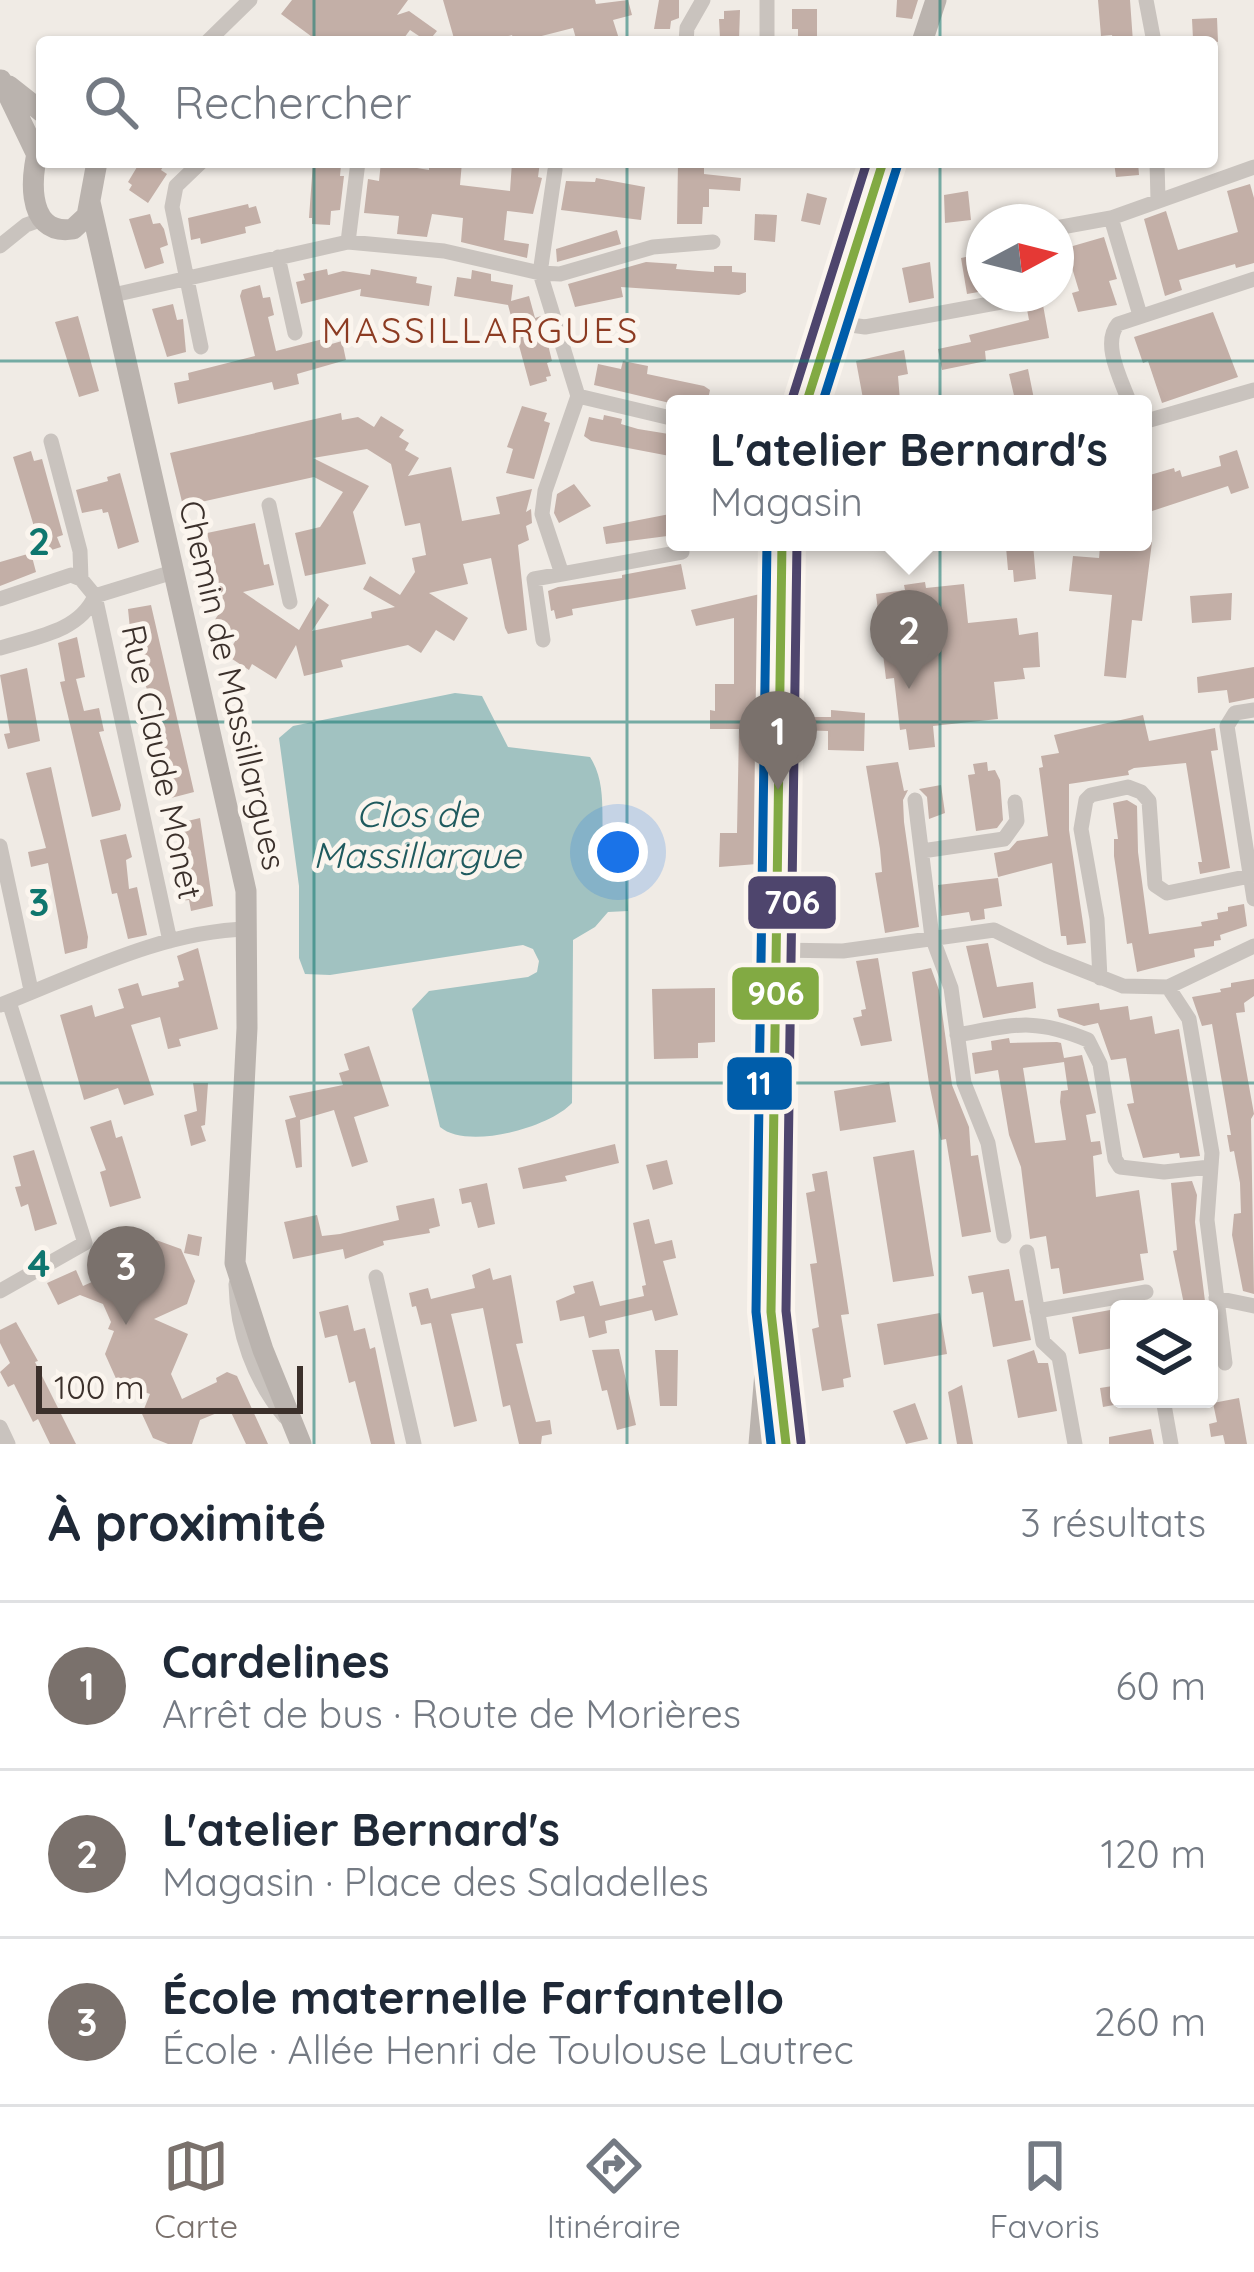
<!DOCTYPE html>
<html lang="fr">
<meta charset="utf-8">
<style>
:root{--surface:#fff;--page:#f6f6f7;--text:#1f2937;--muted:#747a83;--line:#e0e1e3;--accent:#7a716c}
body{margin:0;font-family:Quicksand,sans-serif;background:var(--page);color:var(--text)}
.controls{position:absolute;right:36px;bottom:36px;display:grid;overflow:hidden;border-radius:12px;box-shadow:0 3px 9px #0004}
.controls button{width:108px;height:108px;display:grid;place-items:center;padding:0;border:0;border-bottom:3px solid var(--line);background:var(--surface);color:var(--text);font:60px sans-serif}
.compass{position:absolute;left:966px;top:204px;width:108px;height:108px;border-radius:50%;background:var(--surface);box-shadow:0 3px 9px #0004;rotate:83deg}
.scale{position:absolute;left:36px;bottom:30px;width:267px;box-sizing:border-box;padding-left:12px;border:6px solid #3b302b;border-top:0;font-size:33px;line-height:42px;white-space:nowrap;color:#3b302b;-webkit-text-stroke:9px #fbf5ee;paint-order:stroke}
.you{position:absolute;left:618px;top:852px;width:42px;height:42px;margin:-30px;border:9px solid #fff;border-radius:50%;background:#1a73e8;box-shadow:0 0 0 18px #1a73e833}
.badge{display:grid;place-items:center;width:78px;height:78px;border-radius:50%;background:var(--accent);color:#fff;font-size:39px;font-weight:700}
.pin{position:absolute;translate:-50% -99px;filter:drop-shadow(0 3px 6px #0008)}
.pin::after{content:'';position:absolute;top:63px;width:42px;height:36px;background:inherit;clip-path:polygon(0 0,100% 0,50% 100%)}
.popup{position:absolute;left:666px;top:395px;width:486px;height:156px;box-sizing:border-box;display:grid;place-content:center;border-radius:12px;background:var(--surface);filter:drop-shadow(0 3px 9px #0005);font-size:39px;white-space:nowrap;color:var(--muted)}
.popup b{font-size:45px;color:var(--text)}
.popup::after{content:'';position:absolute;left:50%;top:100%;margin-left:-24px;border:24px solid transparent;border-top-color:var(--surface)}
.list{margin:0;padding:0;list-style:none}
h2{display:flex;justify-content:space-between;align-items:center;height:156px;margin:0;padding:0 48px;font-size:51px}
h2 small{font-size:39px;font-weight:400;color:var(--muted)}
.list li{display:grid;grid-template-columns:78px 1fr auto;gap:36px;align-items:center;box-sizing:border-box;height:168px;padding:0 48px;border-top:3px solid var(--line)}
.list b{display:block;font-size:45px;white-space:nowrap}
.list p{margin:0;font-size:39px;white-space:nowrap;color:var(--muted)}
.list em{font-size:39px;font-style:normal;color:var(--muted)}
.icon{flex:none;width:66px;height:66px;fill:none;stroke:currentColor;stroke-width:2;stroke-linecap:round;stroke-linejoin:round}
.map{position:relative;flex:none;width:1254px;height:1444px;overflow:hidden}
.search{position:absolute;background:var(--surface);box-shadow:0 3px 9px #0004;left:36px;right:36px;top:36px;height:132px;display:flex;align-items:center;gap:30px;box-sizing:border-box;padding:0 42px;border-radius:12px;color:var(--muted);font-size:45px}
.sheet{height:660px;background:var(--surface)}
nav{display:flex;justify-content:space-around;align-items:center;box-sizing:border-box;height:168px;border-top:3px solid var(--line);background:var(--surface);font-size:33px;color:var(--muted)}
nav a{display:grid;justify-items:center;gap:6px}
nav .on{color:var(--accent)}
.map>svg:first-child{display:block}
</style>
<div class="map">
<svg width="1254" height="1444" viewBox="0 0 1254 1444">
<rect width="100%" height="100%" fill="#f0ebe5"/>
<path fill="#a1c2c1" d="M455 693 482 696 508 747 590 757C612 791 595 834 609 870H626L628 911 608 912 595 927 573 940 572 1103C549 1128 467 1150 440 1127L412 1009 429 991 528 977 537 972 539 961 533 949 523 945 330 975 305 974 299 958V886L279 738 293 726Z"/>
<path fill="#c3afa7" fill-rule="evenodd" d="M292 0H408L397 15 409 11 437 31 428 42 410 30 401 42H319L281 14Z
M443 0H595L596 4 628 0 632 15 613 20 620 42H577L573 28 518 42H514L512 35 489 42H455Z
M659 0H679V18L671 21 670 29H654Z
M897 0H918L912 19 896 17Z
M1098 0H1130L1133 42H1113L1112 35 1101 36Z
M792 9H817V42H798V29H792Z
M740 10 739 40 720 39 719 19H724V11Z
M1217 18 1218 42 1193 39 1192 19Z
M140 162H166L161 170 167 174 148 203 129 190 132 185 128 182Z
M313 162H334L341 165 340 176H344L340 210 331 211 330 225 312 224V218H309Z
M381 162 429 170V162H462L460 185 510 191 512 162H540L538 177 542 178 533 214 507 211 504 240 529 244 527 258 461 242 463 218 432 214 427 237 397 234 399 216 364 213 368 179 379 181Z
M678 162H704V174L741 178 740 191 709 189V207H703L702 224H677Z
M1114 162H1138L1139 175 1116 177Z
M596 178 645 187 641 220 561 210 566 181 595 182Z
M1250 184 1254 198V263L1236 268 1235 264 1179 280 1182 290 1165 296 1144 219 1166 211 1178 250 1238 232 1227 191Z
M968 191 971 220 945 223 944 195Z
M807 193 827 198 820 225 801 221Z
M248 204 249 208 256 206 261 223 245 227 246 233 201 244 200 238 191 240 188 218Z
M150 214 153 224 160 223 164 229 168 245 160 248 164 263 145 269 129 219Z
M755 214 777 215 775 242 754 240Z
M617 230 621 244 557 262 556 249Z
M1104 237 1117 279 1109 281 1117 305 1078 312 1072 293 1079 291 1066 248Z
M980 254 984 291 967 294 961 258Z
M646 262 677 264 676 269 699 271 714 272V266H732V272L746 273V292L739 295 621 287 623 297 575 307 568 284Z
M930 262 934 298 909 303 902 268Z
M327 269 328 275 343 271 370 275 371 269 417 277 416 283 432 286 429 306 360 296 361 289 301 304 296 282 305 280 303 274Z
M472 270 491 274V281L513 285 511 301 529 296 535 318 541 316 552 361 547 363 551 376 546 377 547 381 530 386 508 305 454 296 457 277 471 279Z
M260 285 263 298 270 297 274 315 268 317 276 351 327 338 328 345 342 341 346 360 297 374 299 384 274 390 272 382 178 404 174 383 189 380 188 373 255 356 240 296 242 290Z
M1024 294H1041L1049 338 985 351 986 361 942 370 938 349 971 342 969 335 1029 320Z
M173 304 177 320 183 319 186 352 167 357 152 309Z
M1213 312 1238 377 1162 403 1148 361 1143 363 1134 337Z
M78 316 99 391 79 397 55 322Z
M904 350 908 374 898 376 900 401 864 404 856 361Z
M623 361 648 366 647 374 704 386 710 390 707 404H674L594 385 598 364 621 369Z
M1028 369 1035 404H1016L1009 374Z
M522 406 547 413 544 421 550 423 534 479 506 473 513 449 507 447Z
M341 413 342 420 358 417 374 427 381 416 404 430 399 437 409 443 405 450 419 458 408 476 451 467 462 521 500 514 496 497 532 489 526 512 531 509 532 523 526 526 529 540 518 545 527 630 508 634 505 628 491 558 463 564 468 584 429 593 468 618 454 641 436 630 421 653 408 645 341 660 343 667 304 676 296 645 276 679 252 664 249 670 226 655 236 640 212 624 224 606 207 533 255 523 264 565 269 564 274 585 243 592 299 630 318 597 329 605 312 631 372 618 371 612 395 607 363 589 370 576 400 595 415 572 412 558 426 555 420 523 405 526 391 464 367 449 313 458 369 486 353 512 366 564 305 576 295 533 320 527 343 492 314 477 183 506 170 453Z
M604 415 622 419 621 424 638 429 675 435V457L591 441 584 436 589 417 603 420Z
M1237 450 1249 488 1231 494 1228 486 1143 514V477L1174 468 1175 472 1180 470 1182 477 1221 466 1219 456Z
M31 451 34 461 42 459 63 535 57 537 61 547 42 553 13 457Z
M120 473 139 542 118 549 108 512 103 513 102 509 82 513 76 490 108 481 107 477Z
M574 484 591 506 559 523 554 513 557 494Z
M675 513V535L606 544 603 527Z
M1121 542H1152L1142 621 1132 620 1126 678 1104 676 1112 595 1069 591 1073 556 1099 558 1100 547 1120 549Z
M1033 544 1036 579 1014 582 1013 570H1008L1006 547Z
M31 553 36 572 0 586V562Z
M681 564 686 589 572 609 573 615 556 619 554 610 551 611 548 591 558 587 622 578V575Z
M925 582 926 588 964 584 968 623 1017 618 1019 635 1038 632 1040 667 1023 668 1025 679 994 682 998 719 933 726 935 747 909 750 906 729 900 730 894 678 886 679 876 594 905 590 904 585Z
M1232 593 1231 620 1192 623 1190 596Z
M760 594 757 864 719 867 720 833H737L739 729H710V710L715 711V684H734V618L696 626 691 610Z
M151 605 194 792 171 798 159 748 163 747 159 724 163 723 157 694 149 696 131 639 128 609Z
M77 637 85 677 76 679 84 711 99 708 104 731 99 732 121 805 120 810 92 817 60 682 65 681 58 643Z
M1254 667V698L1229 703 1227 690 1198 693 1197 677Z
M27 668 40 741 8 749 4 734 10 733 0 675Z
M831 710 865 713 864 751 828 750V731L797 730V717H831Z
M1143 715 1149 741 1215 728 1218 750 1211 751 1230 868 1200 874 1198 862H1202L1186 763 1134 768 1128 771 1129 775 1069 784V830L1086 943 1067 945 1066 936H1061L1052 863 998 877 994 853 1009 850 1017 841 1048 836 1039 768 1043 767 1041 756 1059 753 1054 735Z
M898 762 904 791 908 790 903 800 904 822 919 927 885 933 875 873 882 872 880 849 866 766Z
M987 762 988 771 995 770 1000 780 1003 820 997 828 976 831 968 775 975 774 973 764Z
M51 767 88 937 87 948 65 954 48 863 31 867 28 852 46 848 26 773Z
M941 785 945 813 929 819 927 797 919 789Z
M1127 800 1137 806 1138 852 1149 934 1202 926 1201 922 1218 919 1217 913 1228 911V907L1244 904 1247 926 1220 935 1221 940 1214 941V946L1194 949 1195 957 1137 972 1132 943 1127 944 1114 856V839H1118L1113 803Z
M200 818 213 906 191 911 189 900 180 901 176 882 187 879 175 824Z
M126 834 132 857 126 860 129 889 137 887 147 935 128 939 117 893 112 894 100 840Z
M998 878 1002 906 984 909 985 919 971 921 969 912 941 916 938 885Z
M988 943 997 987 1033 982 1036 1008 983 1018 966 946Z
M198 948 218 1029 179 1039 181 1046 168 1049 160 1017 131 1025 154 1095 124 1105 118 1088 84 1100 60 1015 92 1005 95 1017 124 1008 118 989 138 983 142 996 179 987 178 982 184 980 177 956Z
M878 958 892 1041 861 1046 853 1018 862 1016 861 1010 866 1009 856 961Z
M931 968 939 990 952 1085 969 1127 971 1156 978 1155 991 1232 962 1237 946 1139 941 1140 929 1083 912 972Z
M1254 979V996L1244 1003 1245 1012 1236 1013 1254 1114 1251 1119 1254 1294 1243 1291 1232 1235 1234 1214 1241 1213 1240 1183 1234 1151 1230 1152 1227 1135H1231L1212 1024 1202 1026 1192 997 1221 992 1220 989 1231 987V983Z
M715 988V1042L698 1043V1058L654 1059 652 989Z
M1099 1003 1100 1010 1128 1006 1130 1020 1152 1016 1155 1034 1179 1029 1200 1156 1180 1158 1179 1153 1143 1158 1127 1104 1134 1103 1126 1058 1111 1060 1098 1023 1084 1026 1059 1017 1057 1009Z
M1009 1038 1010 1043 1057 1042 1061 1043 1064 1058 1082 1055 1096 1113 1086 1115 1091 1142 1100 1141 1102 1154 1093 1156 1096 1197 1139 1190 1148 1253 1140 1254 1144 1280 1063 1294 1059 1268 1051 1269 1046 1236 1030 1239 1021 1167 1009 1135 998 1070 975 1074 972 1053 992 1050 991 1041ZM1064 1062 1068 1090 1061 1091 1060 1102 1066 1140 1035 1143 1023 1068Z
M369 1046 389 1106 354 1117 368 1162 352 1167 334 1110 300 1120 302 1167 296 1168 285 1120 296 1117 289 1096 343 1085 339 1073 349 1070 344 1054Z
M889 1082 896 1122 840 1131 834 1091Z
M193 1083H208L205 1125 201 1126 206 1141 191 1146 184 1115 197 1111Z
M111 1120 116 1138 122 1136 141 1198 110 1207 100 1172 106 1170 90 1127Z
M615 1144 619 1163 565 1176 567 1181 523 1189 518 1168Z
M34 1150 57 1224 35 1231 28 1204 21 1207 15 1187 21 1186 13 1156Z
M914 1150 934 1276 893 1282 873 1157Z
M667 1160 673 1184 653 1190 646 1165Z
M827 1171 849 1314 841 1315 851 1377 843 1379 844 1387 822 1391 812 1329 819 1327 810 1264 817 1263 806 1193 815 1191 812 1174Z
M1192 1181 1197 1195 1195 1222 1206 1309H1185L1173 1251 1177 1250 1171 1183Z
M487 1183 495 1224 478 1228 471 1202 462 1204 459 1189Z
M434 1198 440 1226 429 1229 430 1233 383 1241 384 1245 345 1259 343 1249 293 1259 284 1222 317 1215 322 1236 340 1234 399 1220 396 1206Z
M649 1219 655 1244 672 1240 676 1258 663 1261 678 1315 655 1321 652 1310 605 1321 607 1333 589 1338 584 1316 560 1321 556 1301 575 1293 573 1286 593 1281 600 1306 644 1296 642 1286 646 1285 633 1223Z
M188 1234 202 1237 199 1256 184 1253Z
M156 1240 181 1249 195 1281 187 1304 154 1319 188 1334 171 1374 182 1399 217 1382 216 1378 227 1372 237 1376 268 1444H246L229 1408 200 1420 192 1444H168L153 1438 142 1414 150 1394 118 1383 105 1354 114 1331 108 1329 111 1322 103 1304 80 1295 58 1305 47 1283 76 1270 83 1286 125 1267 121 1258Z
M490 1268 493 1280 511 1275 523 1343 516 1344 528 1392 536 1422 550 1420 552 1434 542 1436 541 1444H519L510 1405 503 1407 483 1308 451 1314 477 1421 454 1427 431 1323 421 1325 416 1306 412 1307 409 1293 428 1288 431 1299 475 1288 472 1275Z
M1009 1269 1015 1301 1023 1300 1031 1340 993 1347 983 1292 972 1294 968 1276Z
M348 1305 354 1331 365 1328 370 1349 375 1347 395 1444H371L355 1381 349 1383 337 1335 325 1338 319 1312Z
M1121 1308 1119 1347 1079 1354 1072 1317Z
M940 1313 947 1354 884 1365 877 1324Z
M16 1322 38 1361 35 1362 76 1444H50L38 1419 33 1422 14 1384 8 1387 0 1372 10 1363 0 1343V1330Z
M619 1349 636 1425 617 1430 607 1390 602 1391 592 1350Z
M655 1350H678L677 1406H660Z
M1034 1350 1038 1363H1048L1057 1411 1018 1418 1007 1360Z
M962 1385 967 1411 973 1444H957L948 1392Z
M1119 1385V1404L1103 1407 1100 1388Z
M1239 1398 1247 1444H1225L1223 1435 1211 1437 1209 1424 1217 1422 1213 1403Z
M915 1403 928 1439 906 1444 893 1411Z
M1151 1429 1154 1444H1109V1437Z"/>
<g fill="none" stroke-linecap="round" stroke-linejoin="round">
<path stroke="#c9c3be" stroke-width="15" d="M1146 0 1154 42
M207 42 250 0
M686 42 687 28 703 0
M767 42V0
M201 162 176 186 172 207 201 347
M1157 162 1158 200
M555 170 540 273 578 396 545 491 542 514 562 574 682 552
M1056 228 1111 218
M348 242 358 162
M0 246 26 225 40 220
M278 257 295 333
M109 296 348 242 444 251 540 273 560 274 653 247 713 242
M1140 315 1111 218 1254 167
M830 322 865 327 1001 302 1006 294
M578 396 675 419
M1130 404C1122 381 1101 344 1118 324L1254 279
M1143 422 1254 390
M51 441 80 551 81 579
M269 505 290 602
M0 599 71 575 81 579 95 596 170 941
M543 640 534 579 562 574
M0 648C35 637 79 632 95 596L173 572
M1254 710 1235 713 1227 726 1254 899
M915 800 932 937 951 988 964 1083 988 1143 1004 1236
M0 846 31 990
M922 851 1004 839 1017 821 1015 802
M776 950 843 951 994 930 1047 956 1123 986 1168 987 1254 946
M1100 978 1097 919 1081 829 1086 800 1091 795 1128 787 1141 792 1149 801 1155 885 1167 893 1250 876
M1168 987 1189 1019 1212 1153 1207 1220 1225 1363
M0 1005C80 974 161 931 248 929
M957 1035C1013 1025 1034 1017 1088 1040L1100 1064 1115 1159 1120 1167 1164 1172 1210 1167
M1027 1252 1043 1342 1059 1357 1075 1444
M376 1277 414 1444
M236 1284C237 1332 254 1380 285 1417
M0 1291 85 1243 9 1002
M1216 1298 1254 1306
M1037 1311 1146 1292
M1163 1399 1171 1444
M0 1427 8 1444"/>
<path stroke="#bab3ae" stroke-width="21" d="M922 42 936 0
M1 80 37 155
M9 86 42 112
M42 138C30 168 23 237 73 229L87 216 97 162
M90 202 246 891 247 1028 235 1263 263 1350 301 1444
M806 404 883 162
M782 542 771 1312 786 1444
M759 1444 768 1336"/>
<defs>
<path id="bus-1" d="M806 404 883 162
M782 542 771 1312 786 1444"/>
<path id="bus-2" d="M822 404 897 167
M767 542 756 1312 771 1444"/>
<path id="bus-3" d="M792 399 867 162
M797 542 786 1311 801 1442"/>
</defs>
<use href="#bus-1" stroke="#fbf5ee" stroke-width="18"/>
<use href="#bus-2" stroke="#fbf5ee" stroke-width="18"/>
<use href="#bus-3" stroke="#fbf5ee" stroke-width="18"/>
<use href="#bus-1" stroke="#82aa43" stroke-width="9"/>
<use href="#bus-2" stroke="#005daa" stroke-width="9"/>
<use href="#bus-3" stroke="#4e456d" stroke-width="9"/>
</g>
<path fill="none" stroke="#0f766e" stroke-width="3" stroke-opacity="0.55" d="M314 0V42M627 0V42M940 0V42M314 162V1444M627 162V1444M940 162V1444M0 361H1254M0 722H1254M0 1083H1254"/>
<g text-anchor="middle" stroke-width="10" stroke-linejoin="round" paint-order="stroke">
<g font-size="33" fill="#3b302b" stroke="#fbf5ee">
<text transform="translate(233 685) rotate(77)" y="12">Chemin de Massillargues</text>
<text transform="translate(162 762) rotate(78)" y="12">Rue Claude Monet</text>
</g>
<g font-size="36" letter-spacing="3" fill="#8c3b22" stroke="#fbf5ee">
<text x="481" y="343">MASSILLARGUES</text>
</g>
<g font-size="36" font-style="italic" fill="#1f5a5e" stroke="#fbf5ee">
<text x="417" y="827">Clos de<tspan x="417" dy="41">Massillargue</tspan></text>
</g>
</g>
<g font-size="39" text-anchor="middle" font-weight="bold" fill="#0f766e" stroke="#fbf5ee" stroke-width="10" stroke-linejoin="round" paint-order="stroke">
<text x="39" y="555">2</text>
<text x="39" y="916">3</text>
<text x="39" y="1277">4</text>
</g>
<g stroke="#fbf5ee" stroke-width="4.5">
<rect x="746" y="874" width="92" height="57" rx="12" fill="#4e456d"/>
<rect x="730" y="965" width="91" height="57" rx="12" fill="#82aa43"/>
<rect x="725" y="1055" width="69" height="57" rx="12" fill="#005daa"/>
</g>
<g font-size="33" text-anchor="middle" font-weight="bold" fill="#fff">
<text x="792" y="914">706</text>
<text x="776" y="1005">906</text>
<text x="759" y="1095">11</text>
</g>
</svg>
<div class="controls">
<button><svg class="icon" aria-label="layers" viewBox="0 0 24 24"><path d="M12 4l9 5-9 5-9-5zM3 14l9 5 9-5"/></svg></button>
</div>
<svg class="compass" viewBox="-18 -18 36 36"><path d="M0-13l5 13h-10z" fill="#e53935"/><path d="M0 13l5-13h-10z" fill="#747a83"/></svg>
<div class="scale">100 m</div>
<div class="you"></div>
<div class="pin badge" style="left:778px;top:790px">1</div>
<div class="pin badge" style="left:909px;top:689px">2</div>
<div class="popup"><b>L'atelier Bernard's</b>Magasin</div>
<div class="pin badge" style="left:126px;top:1325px">3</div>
<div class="search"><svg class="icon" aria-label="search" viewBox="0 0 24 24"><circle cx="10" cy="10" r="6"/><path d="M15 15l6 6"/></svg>Rechercher</div>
</div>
<section class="sheet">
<h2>À proximité<small>3 résultats</small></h2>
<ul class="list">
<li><span class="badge">1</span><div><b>Cardelines</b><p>Arrêt de bus · Route de Morières</p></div><em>60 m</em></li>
<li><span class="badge">2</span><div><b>L'atelier Bernard's</b><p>Magasin · Place des Saladelles</p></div><em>120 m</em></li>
<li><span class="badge">3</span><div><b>École maternelle Farfantello</b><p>École · Allée Henri de Toulouse Lautrec</p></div><em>260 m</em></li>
</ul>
</section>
<nav>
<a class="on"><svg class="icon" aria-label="map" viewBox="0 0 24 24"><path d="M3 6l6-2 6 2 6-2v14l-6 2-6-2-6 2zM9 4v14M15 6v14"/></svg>Carte</a>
<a><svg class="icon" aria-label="directions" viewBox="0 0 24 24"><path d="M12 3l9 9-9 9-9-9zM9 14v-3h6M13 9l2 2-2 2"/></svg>Itinéraire</a>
<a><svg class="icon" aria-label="saved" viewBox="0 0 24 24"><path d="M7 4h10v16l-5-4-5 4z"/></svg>Favoris</a>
</nav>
